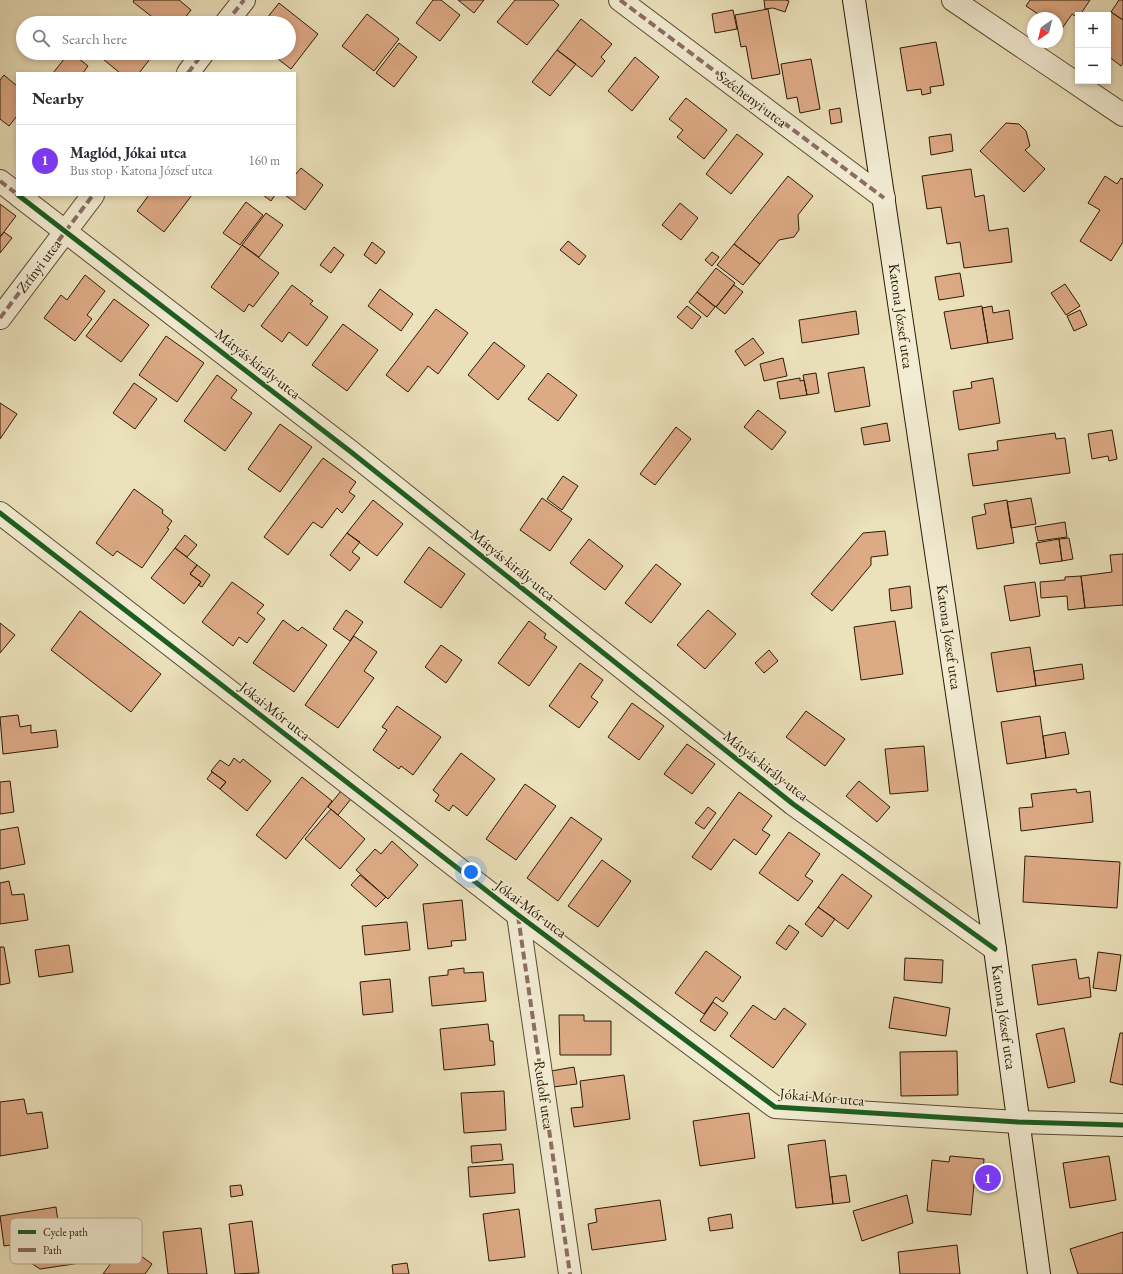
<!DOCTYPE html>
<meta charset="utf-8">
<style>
:root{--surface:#fff;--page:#f2f2f3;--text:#2b2b33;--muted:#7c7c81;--line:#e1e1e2;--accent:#7c3aed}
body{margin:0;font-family:"EB Garamond",serif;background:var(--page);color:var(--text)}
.controls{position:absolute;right:12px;top:12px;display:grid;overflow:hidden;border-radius:0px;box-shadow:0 2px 6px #0003}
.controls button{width:36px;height:36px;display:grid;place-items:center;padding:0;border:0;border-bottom:1px solid var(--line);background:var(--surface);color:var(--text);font:20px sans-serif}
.compass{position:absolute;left:1027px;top:12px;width:36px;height:36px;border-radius:50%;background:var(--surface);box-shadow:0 2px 6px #0003;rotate:215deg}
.you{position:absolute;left:471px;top:872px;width:14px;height:14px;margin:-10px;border:3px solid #fff;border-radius:50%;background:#1a73e8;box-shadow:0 0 0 6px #1a73e833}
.badge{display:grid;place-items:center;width:26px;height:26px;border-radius:50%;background:var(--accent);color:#fff;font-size:13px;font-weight:700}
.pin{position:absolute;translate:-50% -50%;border:2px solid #fff;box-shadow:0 1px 4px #0006}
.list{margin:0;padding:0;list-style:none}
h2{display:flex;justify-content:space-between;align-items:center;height:52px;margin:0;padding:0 16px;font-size:17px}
h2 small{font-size:13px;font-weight:400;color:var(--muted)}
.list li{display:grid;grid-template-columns:26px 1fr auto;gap:12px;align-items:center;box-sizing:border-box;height:72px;padding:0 16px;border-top:1px solid var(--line)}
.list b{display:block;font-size:15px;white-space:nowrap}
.list p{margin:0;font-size:13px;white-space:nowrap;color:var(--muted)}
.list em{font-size:13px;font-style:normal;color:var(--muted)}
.icon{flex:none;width:22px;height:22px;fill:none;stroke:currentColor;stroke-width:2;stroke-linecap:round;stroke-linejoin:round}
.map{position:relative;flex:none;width:1123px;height:1274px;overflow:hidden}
.search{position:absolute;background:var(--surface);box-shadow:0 2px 6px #0003;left:16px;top:16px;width:280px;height:44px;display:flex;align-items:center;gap:10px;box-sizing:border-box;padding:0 14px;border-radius:22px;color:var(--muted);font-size:15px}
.panel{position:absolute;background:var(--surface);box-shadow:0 2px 6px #0003;left:16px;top:72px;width:280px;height:124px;border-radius:0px}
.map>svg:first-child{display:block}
</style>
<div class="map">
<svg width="1123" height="1274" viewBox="0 0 1123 1274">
<rect width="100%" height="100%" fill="#ebe1bb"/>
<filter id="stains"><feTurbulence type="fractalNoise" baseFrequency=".005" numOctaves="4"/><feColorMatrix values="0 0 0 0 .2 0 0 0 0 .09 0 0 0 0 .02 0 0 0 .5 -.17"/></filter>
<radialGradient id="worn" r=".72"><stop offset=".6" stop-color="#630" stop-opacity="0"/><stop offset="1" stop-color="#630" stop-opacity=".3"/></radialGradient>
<path fill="#ddaa86" stroke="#2c1b06" d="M134 0H179L191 10 181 23H160L133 2Z
M433 0H441L460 15 440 41 416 23Z
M458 0H484L474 13Z
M515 0H553L559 5 527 45 497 22Z
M764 0H786L789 1 785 12 773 8 765 9Z
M1030 0H1090L1080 15H1078V18L1072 14 1061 30 1057 27V18H1044L1026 6Z
M1119 0H1123V20L1111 12Z
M279 3 318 34 291 69 270 53H289V23H263Z
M768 9 780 74 752 79 746 46 741 47 735 15Z
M733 10 737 29 715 33 712 14Z
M1111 12 1123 20V63L1121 66 1108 56V16Z
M367 14 399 39 374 71 342 46Z
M581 19 612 44 601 57 605 61 592 77 557 50Z
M936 42 944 85 930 87 931 93 922 95 921 89 907 91 900 48Z
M399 43 417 57 394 87 376 73Z
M557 50 576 64 550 96 532 82Z
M69 53H72L88 66 83 73H53Z
M99 53H153L154 54 139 73H120L98 55Z
M635 57 659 77 632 111 608 91Z
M811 59 820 109 800 113 797 97 787 99 781 64Z
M4 75 17 86V116L9 126 0 119V80Z
M686 98 727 130 704 159 677 137 683 130 669 119Z
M840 108 842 122 831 124 829 110Z
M1006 123 1019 124 1026 131 1030 146 1025 150 1045 169 1024 192 980 151Z
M737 134 763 154 731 194 706 174Z
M951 134 953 151 931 155 929 137Z
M301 168 323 185 305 210 285 195H295V175Z
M971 169 975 197 984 195 989 231 1008 228 1012 262 964 268 960 242 947 244 941 207 927 209 922 176Z
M788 176 813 196 798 215 799 230 794 237 779 240 760 264 734 244Z
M1105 176 1117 184 1121 178 1123 179V242L1111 261 1080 241 1100 210 1088 203Z
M149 195H192L164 232 137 211Z
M263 195H275L271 201Z
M246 202 263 215 240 245 223 233Z
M680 203 698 218 681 240 662 225Z
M0 204 16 216 0 237Z
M266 213 283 225 259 257 242 245Z
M4 232 12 238 0 253V237Z
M568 241 586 256 579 265 560 250Z
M372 242 385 252 376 264 364 255Z
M734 244 760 264 743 285 717 265Z
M242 245 279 273 253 307 249 304 244 312 211 287Z
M334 247 344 255 331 273 320 265Z
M712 252 719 257 712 266 705 260Z
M716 268 735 283 716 307 697 292Z
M960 273 964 296 939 300 935 277Z
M85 275 105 291 87 315 92 319 75 341 44 318 61 295 67 300Z
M1065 284 1080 306 1066 315 1051 293Z
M292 285 313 301 310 304 328 317 307 346 289 332 282 342 261 326Z
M734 285 743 292 725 314 716 307Z
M380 289 413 314 401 331 368 306Z
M697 292 715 307 707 317 689 302Z
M114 299 149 325 121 362 86 336Z
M687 306 701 317 692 329 677 317Z
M982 306 988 343 951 349 944 312Z
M992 306 993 313 1009 310 1013 339 988 343 982 308Z
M436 309 468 333 438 374 428 366 408 392 386 375Z
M1080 310 1087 325 1074 331 1067 316Z
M856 311 859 334 802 343 799 320Z
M343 324 378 350 347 391 312 365Z
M166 336 204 363 177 402 139 375Z
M753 338 764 353 745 366 735 351Z
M494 342 525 366 498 400 468 375Z
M783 358 787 376 764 381 760 364Z
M864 367 870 406 835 412 828 373Z
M548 373 577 395 558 421 528 399Z
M816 373 819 393 807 395 803 375Z
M217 375 237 390 231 398 252 413 225 451 184 421Z
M800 378V381L804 380 807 395 780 399 777 382Z
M993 378 1000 423 959 430 953 391 972 388 971 382Z
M134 383 157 399 135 429 113 413Z
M0 403 17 414 0 439Z
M758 410 786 432 772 450 744 427Z
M887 423 890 441 864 445 861 428Z
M280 424 312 447 280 492 248 469Z
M676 427 691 439 655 485 640 474Z
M1112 430 1117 459 1109 461 1108 456 1092 459 1088 434Z
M1055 433 1056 439 1065 438 1070 473 973 486 968 454 998 450 997 441Z
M323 458 356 482 349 492 355 496 342 513 337 508 322 528 313 522 288 555 264 537Z
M563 476 578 486 562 510 547 499Z
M134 489 163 510 162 513 172 521 167 528 169 529 142 568 117 551 113 556 96 543Z
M542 498 572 519 550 551 520 530Z
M1031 498 1036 524 1011 528 1007 502Z
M373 500 403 524 377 556 347 533Z
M1007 500 1014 543 977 549 972 517 986 514 984 504Z
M1065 522 1067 537 1038 541 1035 527Z
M885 531 888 555 871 557V565L832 611 811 594 863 533Z
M347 533 360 542 352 552 360 558 350 571 330 555Z
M185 535 197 545 187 557 175 548Z
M1069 538 1073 559 1062 561 1059 539Z
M589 539 623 566 605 590 570 563Z
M1059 539 1062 561 1040 564 1036 543Z
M429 547 465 574 441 608 404 582Z
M175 548 197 565 190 574 201 582 184 604 151 578Z
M1123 554V605L1085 608 1081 576 1112 572 1110 555Z
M656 564 681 584 651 623 625 603Z
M197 565 210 575 202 587 198 585 201 582 190 574Z
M1081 576 1085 608 1068 610 1067 596 1041 598 1040 582 1065 580V577Z
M232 582 264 605 257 613 265 619 247 643 239 637 233 646 202 622Z
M1035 582 1040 616 1010 621 1004 586Z
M910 586 912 608 891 611 889 589Z
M346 610 363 622 350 641 333 629Z
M708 610 736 634 705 669 677 645Z
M80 611 161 674 131 712 51 650Z
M283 620 298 631 302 627 327 645 294 692 253 663Z
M529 621 546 634 544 638 557 647 529 686 498 663Z
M895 621 903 674 861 680 854 627Z
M0 623 15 635 0 653Z
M354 636 377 652 364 671 374 678 338 728 305 705Z
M441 645 462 660 446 683 425 667Z
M1030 647 1036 686 997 692 991 653Z
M769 650 778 661 764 673 755 663Z
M580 663 603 680 591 697 598 702 579 728 549 706Z
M1082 664 1084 679 1036 686 1034 671Z
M632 703 664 726 639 760 608 737Z
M397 706 441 737 413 775 401 766 399 769 373 750 387 730 382 727Z
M806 711 845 739 825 766 786 737Z
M18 715 20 727 31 725V733L56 730 58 747 3 754 0 717Z
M1040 716 1046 758 1007 764 1001 722Z
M1065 732 1069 754 1046 758 1043 736Z
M687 744 715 764 692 794 664 774Z
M924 746 928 791 890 794 885 749Z
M461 753 495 779 467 816 453 805 449 811 435 801 439 795 433 790Z
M234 758 240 763 243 759 271 781 247 811 220 789 226 782 211 771 220 760 229 766Z
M212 772 226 782 220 789 207 779Z
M302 777 332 801 286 859 256 835Z
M10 781 14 812 0 814V782Z
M859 781 890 807 877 822 846 796Z
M525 784 556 806 516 860 486 839Z
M1076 789 1077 793 1090 791 1093 822 1021 831 1019 808 1033 807 1031 794Z
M341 791 351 799 338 815 328 807Z
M739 792 772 816 762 830 770 835 756 855 734 839 711 870 692 857Z
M708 807 716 813 704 829 695 823Z
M331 809 365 839 340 869 305 839Z
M571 817 602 839 558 901 527 878Z
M18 827 25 864 0 869V830Z
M789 832 820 854 805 876 813 881 798 901 759 873Z
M392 841 418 865 388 899 356 870 375 849 381 854Z
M1025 856 1120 862 1117 908 1023 902Z
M602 860 631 881 598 927 568 906Z
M842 874 872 896 848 929 818 907Z
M360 875 386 897 376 907 351 885Z
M9 881 12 895 24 894 28 920 0 924V883Z
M462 900 466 940 451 941 452 946 428 949 423 904Z
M818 907 835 919 822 937 805 924Z
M407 922 410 950 365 955 362 926Z
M789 925 799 932 786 950 776 943Z
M69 945 73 972 39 977 35 950Z
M0 947H4L10 983 0 985Z
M706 951 741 977 723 1002 716 997 704 1014 675 993Z
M1098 952 1121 955 1116 991 1093 988Z
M905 958 943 960 942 983 904 980Z
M1076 959 1079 979 1089 977 1091 997 1038 1005 1032 965Z
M464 968V973L483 972 486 1001 432 1006 429 977 448 975V970Z
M390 979 393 1012 363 1015 360 982Z
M894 997 950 1008 946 1036 889 1028Z
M713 1002 728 1013 715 1031 700 1021Z
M753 1005 775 1020 784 1008 806 1024 773 1068 730 1036Z
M559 1015H584V1021H611V1055H560Z
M488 1024 490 1041H493L495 1065 444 1070 440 1029Z
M1064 1028 1075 1082 1048 1088 1036 1034Z
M1120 1033H1123V1085L1110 1082Z
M957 1051 958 1095 901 1096 900 1052Z
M574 1067 577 1084 553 1087 551 1071Z
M624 1075 630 1119 574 1127 571 1108 583 1107 580 1081Z
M504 1091 506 1130 464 1133 461 1093Z
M24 1099 27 1114 42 1112 48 1148 0 1156V1102Z
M749 1113 755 1158 700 1166 693 1121Z
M825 1140 833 1204 796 1208 788 1145Z
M501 1144 503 1160 472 1163 471 1146Z
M950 1156 984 1159 982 1185 974 1184 971 1215 927 1211 932 1160 949 1162Z
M1109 1156 1116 1200 1070 1208 1063 1163Z
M513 1164 515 1193 470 1197 468 1167Z
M846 1175 850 1202 833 1204 830 1177Z
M241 1185 243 1195 231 1197 230 1186Z
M907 1195 913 1223 862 1241 853 1211Z
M660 1200 666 1240 592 1250 588 1224 597 1222 595 1209Z
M56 1207 59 1229 88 1224 94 1261 40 1269 28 1261 25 1243 4 1246 0 1216Z
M519 1209 525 1257 489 1261 483 1214Z
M731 1214 733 1228 710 1231 708 1218Z
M252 1221 259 1273 235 1274 229 1224Z
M201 1228 207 1274H168L163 1232Z
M1123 1232V1274H1078L1070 1249Z
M125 1244 152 1264 145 1274H103Z
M957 1245 960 1274H900L898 1252Z
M407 1263 409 1274H393L392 1265Z"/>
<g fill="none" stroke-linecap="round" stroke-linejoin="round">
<defs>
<path id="street" d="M620 0 884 198
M953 0 1123 115
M226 23 244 0
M188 73 203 53
M0 181 17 194
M18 195 351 452 793 804 995 949
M0 318 93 195
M0 513 518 915 775 1107 1018 1122 1123 1125
M518 915 570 1274"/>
<path id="secondary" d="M854 0 995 949 1039 1274"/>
</defs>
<use href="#street" stroke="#5c4c33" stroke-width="24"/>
<use href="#secondary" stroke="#2c1b06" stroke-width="24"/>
<use href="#street" stroke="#f2ecd3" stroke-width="22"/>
<use href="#secondary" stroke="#f2ecd3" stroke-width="22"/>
<path stroke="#8d6e63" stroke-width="4" stroke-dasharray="8 4" stroke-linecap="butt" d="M620 0 884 198
M226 23 244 0
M188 73 203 53
M0 181 17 194
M0 318 93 195
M518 916 570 1274"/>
<defs>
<path id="cycleway" d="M18 195 351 452 793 804 995 949
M0 513 518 915 775 1107 1018 1122 1123 1125"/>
</defs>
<use href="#cycleway" stroke="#f2ecd3" stroke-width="8"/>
<use href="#cycleway" stroke="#1b5e20" stroke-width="5"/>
</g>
<g text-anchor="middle" stroke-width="3" stroke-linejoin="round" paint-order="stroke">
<g font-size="15" fill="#2c1b06" stroke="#f2ecd3">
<text transform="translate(752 99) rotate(37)" y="5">Széchenyi utca</text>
<text transform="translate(39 266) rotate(-53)" y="5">Zrínyi utca</text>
<text transform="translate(901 316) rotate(82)" y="5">Katona József utca</text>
<text transform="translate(258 364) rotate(38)" y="5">Mátyás király utca</text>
<text transform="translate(513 565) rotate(39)" y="5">Mátyás király utca</text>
<text transform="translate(949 637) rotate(82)" y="5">Katona József utca</text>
<text transform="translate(275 711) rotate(38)" y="5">Jókai Mór utca</text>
<text transform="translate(766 766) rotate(38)" y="5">Mátyás király utca</text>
<text transform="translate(531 909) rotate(37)" y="5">Jókai Mór utca</text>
<text transform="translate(1004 1017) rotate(82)" y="5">Katona József utca</text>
<text transform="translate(544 1095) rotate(82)" y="5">Rudolf utca</text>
<text transform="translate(822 1097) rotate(5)" y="5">Jókai Mór utca</text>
</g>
</g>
<rect x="10" y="1218" width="132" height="46" rx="6" fill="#f2ecd3" stroke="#b7ad96" stroke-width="1"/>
<rect x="18" y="1230" width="18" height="4" fill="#1b5e20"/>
<rect x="18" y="1248" width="18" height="4" fill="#8d6e63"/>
<g font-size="11" fill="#2c1b06">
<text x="43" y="1236">Cycle path</text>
<text x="43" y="1254">Path</text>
</g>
<rect width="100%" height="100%" filter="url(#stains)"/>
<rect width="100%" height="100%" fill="url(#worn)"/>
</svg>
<div class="controls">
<button>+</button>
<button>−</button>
</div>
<svg class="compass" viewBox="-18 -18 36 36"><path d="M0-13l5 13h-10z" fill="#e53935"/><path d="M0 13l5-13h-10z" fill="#7c7c81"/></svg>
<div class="you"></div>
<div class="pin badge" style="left:988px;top:1178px">1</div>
<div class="search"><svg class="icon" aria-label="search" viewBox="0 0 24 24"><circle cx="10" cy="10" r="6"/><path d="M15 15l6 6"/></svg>Search here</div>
<section class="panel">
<h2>Nearby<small></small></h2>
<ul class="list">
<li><span class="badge">1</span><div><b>Maglód, Jókai utca</b><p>Bus stop · Katona József utca</p></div><em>160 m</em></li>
</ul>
</section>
</div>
